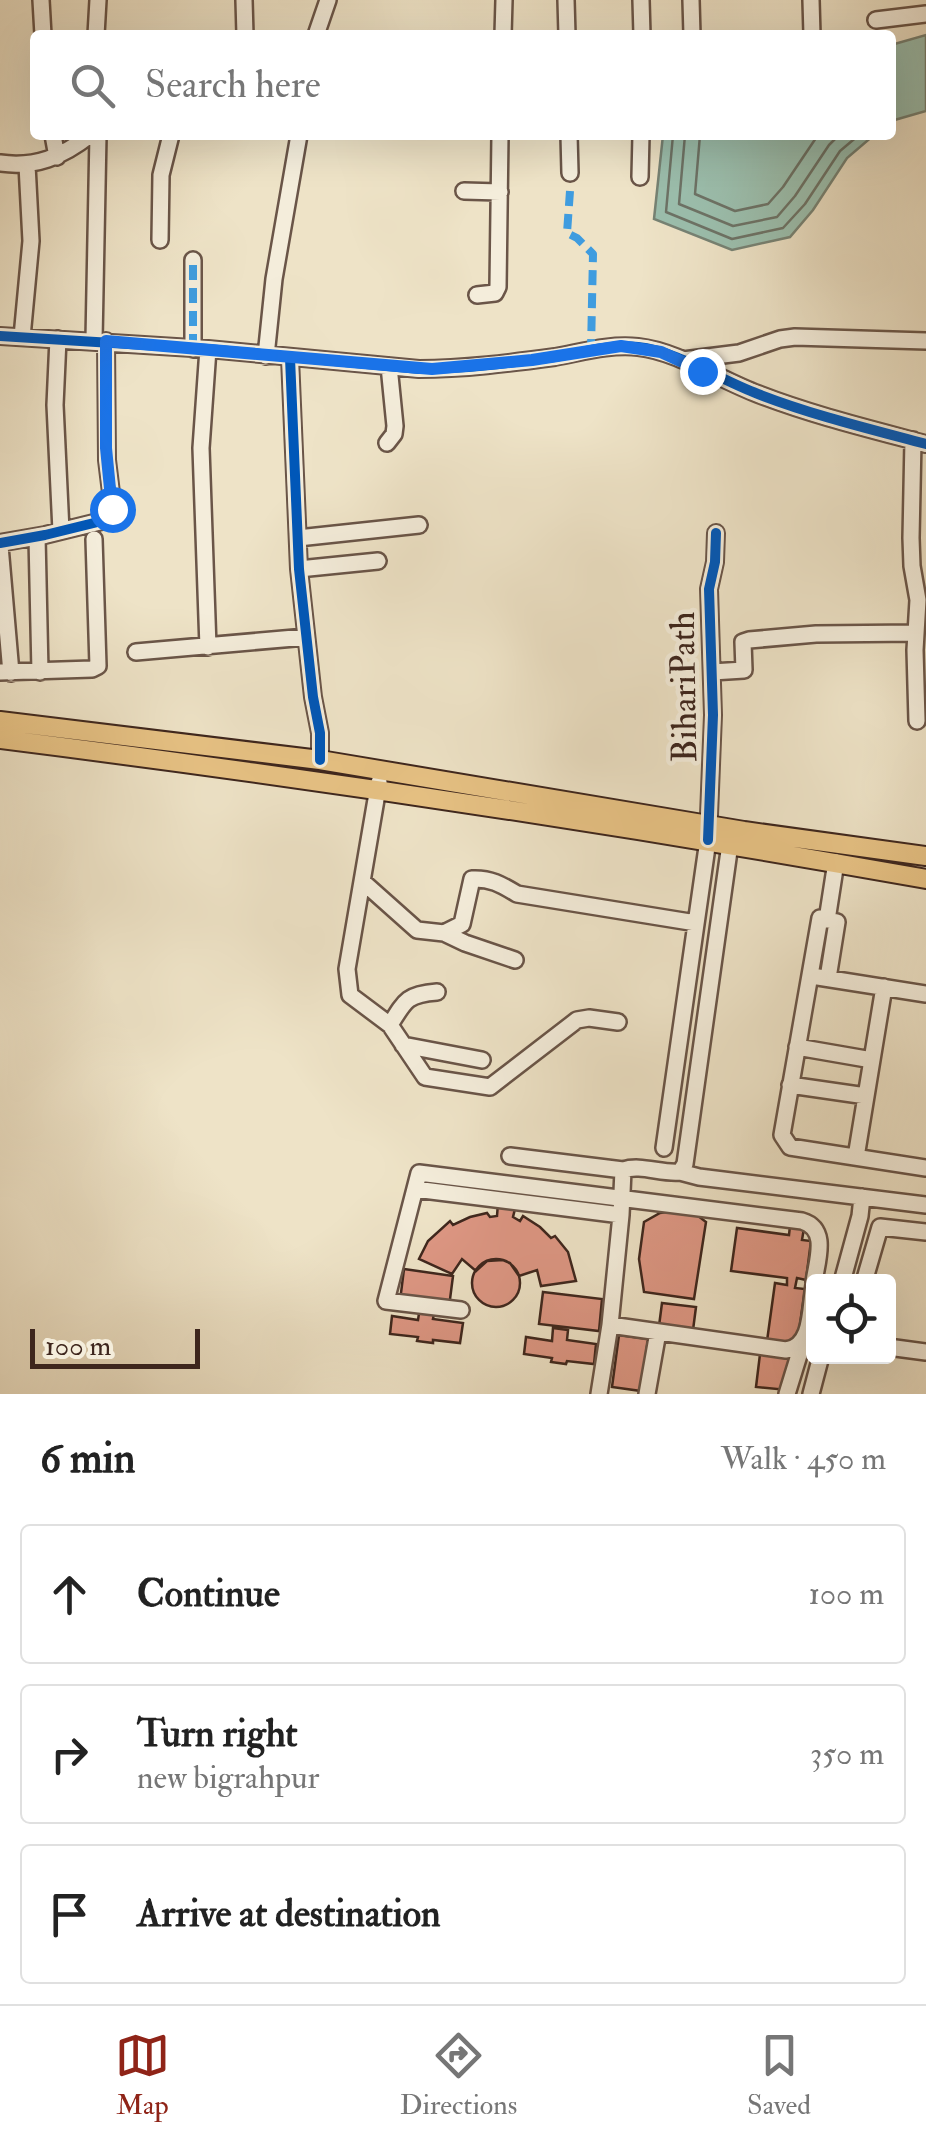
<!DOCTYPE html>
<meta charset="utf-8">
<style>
:root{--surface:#fff;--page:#f6f6f6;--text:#222;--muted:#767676;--line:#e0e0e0;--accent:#8f2418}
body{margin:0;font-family:"IM FELL Double Pica",serif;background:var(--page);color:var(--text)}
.controls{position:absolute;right:30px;bottom:30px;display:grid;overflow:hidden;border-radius:10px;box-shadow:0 10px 40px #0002}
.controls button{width:90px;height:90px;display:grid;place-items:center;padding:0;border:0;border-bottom:2px solid var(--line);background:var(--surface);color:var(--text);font:50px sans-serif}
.scale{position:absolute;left:30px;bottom:25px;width:170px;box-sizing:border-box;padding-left:10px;border:5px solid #3e261d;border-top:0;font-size:28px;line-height:35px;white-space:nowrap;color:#3e261d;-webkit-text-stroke:8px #f4eddb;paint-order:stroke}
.stop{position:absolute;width:30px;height:30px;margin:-22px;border:8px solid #1a73e8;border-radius:50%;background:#fff}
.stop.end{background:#1a73e8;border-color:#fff;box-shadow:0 2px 10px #0008}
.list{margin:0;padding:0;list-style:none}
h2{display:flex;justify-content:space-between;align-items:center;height:130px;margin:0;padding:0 40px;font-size:42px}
h2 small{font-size:32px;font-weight:400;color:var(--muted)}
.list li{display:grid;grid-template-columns:65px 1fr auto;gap:30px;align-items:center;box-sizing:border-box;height:140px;margin:0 20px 20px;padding:0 20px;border:2px solid var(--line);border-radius:10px}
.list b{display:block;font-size:38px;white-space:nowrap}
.list p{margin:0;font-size:32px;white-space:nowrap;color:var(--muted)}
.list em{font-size:32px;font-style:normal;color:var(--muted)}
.icon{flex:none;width:55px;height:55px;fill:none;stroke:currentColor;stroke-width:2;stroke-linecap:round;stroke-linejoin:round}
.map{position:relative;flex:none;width:926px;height:1394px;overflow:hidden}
.search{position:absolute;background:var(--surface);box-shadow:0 10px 40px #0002;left:30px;right:30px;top:30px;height:110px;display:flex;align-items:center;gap:25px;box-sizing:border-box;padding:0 35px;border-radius:10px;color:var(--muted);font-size:38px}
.sheet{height:610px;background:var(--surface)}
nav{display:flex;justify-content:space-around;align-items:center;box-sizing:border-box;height:140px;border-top:2px solid var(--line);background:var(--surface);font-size:28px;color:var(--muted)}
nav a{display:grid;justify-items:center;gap:5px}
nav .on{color:var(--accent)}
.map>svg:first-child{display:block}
</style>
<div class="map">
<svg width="926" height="1394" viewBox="0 0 926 1394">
<rect width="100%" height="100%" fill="#eee3c7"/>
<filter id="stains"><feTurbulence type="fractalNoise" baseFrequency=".002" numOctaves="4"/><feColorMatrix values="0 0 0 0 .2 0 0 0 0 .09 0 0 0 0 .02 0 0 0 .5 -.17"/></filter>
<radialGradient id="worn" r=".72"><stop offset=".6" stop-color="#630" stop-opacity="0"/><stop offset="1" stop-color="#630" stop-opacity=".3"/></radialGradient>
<path fill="#9bbfae" stroke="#768274" stroke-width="2.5" d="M926 35V111L891 121V45Z
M663 135H874L847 158 813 210 790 237 732 250 654 219Z"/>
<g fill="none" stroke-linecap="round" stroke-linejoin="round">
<path stroke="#6c7266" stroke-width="2.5" d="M673 135 666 212 732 239 783 228 805 204 840 151 859 135
M685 135 679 204 733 226 777 217 795 196 829 145 839 135
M700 135 695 194 735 211 768 204 783 187 818 135"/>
</g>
<path fill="#de9784" stroke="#3e261d" stroke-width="2.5" d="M498 1203 516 1205 513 1217 520 1221 523 1216 540 1227 551 1238 555 1236 568 1252 576 1281 541 1286 537 1270 519 1276 510 1263 503 1260 487 1261 476 1271 462 1259 452 1274 419 1259 428 1241 450 1221 453 1225 470 1217 487 1213 490 1217 497 1216Z
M679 1210 693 1212 706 1222 694 1299 644 1292 639 1259 644 1222 660 1213Z
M790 1226 804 1228 802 1240 811 1241 806 1280 797 1278 795 1288 805 1289 797 1345 767 1341 775 1283 787 1285V1278L731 1271 737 1228 789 1235Z
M472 1283a24 24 0 1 1 48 0a24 24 0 1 1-48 0Z
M404 1269 453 1276 449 1307 400 1301Z
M543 1292 602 1299 599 1331 539 1324Z
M662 1303 696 1307 693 1330 659 1326Z
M420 1307 435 1309 433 1319 463 1323 460 1343 433 1340V1343L417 1341 418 1337 390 1334 392 1316 418 1320Z
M553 1328 568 1330 567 1340 596 1344 594 1364 567 1361 566 1364 551 1362 552 1358 524 1354 526 1337 552 1341Z
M619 1335 648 1339 641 1391 612 1387Z
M760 1354 791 1357 787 1390 756 1387Z"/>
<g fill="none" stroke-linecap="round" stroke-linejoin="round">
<defs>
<path id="minor" d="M41 0 43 35
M244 0 245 35
M566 0 567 35
M641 0 642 35
M691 0 692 35
M811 0 812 35
M876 20 926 14
M96 35 98 0
M316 35 328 0
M503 35 504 0
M53 135 57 157
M569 135 570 173
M0 163C35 168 62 157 90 135
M640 177 641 135
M464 191 500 192
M160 240 161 175 171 135
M477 295 495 293 498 287 500 135
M0 336 208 349 419 369C464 369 510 363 555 357 583 352 609 344 638 347 677 351 720 380 758 394 812 415 870 429 926 444
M22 337 31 241 27 165
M58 339 55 405 61 531
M94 340 98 135
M193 349V260
M208 349 201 448 208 647
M266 356 274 279 299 135
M290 358 299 569 313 697 320 733V760
M683 360 739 353 780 339 795 337 926 341
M913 440 911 538 912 566 918 600 915 650 917 721
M387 443 394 434 395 426 389 366
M37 537 40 672
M298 538 419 525
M0 543 45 535 110 519 113 509 107 460 106 341
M0 546 11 673
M299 569 378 561
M136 652 306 637
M0 672 92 669 98 666 94 539
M712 672 744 670 743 642 749 640 816 634 916 633
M379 782 347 969 350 995 390 1025 425 1077 490 1087 577 1020 589 1018 618 1022
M362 881 417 930 444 933 465 943 515 960
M827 920 836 862
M444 933 462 924 472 879C491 878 502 885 517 894L696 923
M818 977 926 994
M828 978 837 922 820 918 782 1135 790 1147 926 1168
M390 1025C405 1000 408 994 437 992
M403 1045 482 1060
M797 1047 872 1060
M790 1085 866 1096
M664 1148 708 840 713 715 709 589 715 562 716 533
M510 1156 623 1170
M856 1157 884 987
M680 1172 699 1177 926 1205
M415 1189 621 1215
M842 1282 860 1216 862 1197
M864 1282 880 1227 926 1232
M461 1310 386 1301 419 1173 802 1221C829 1229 817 1260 814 1282
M610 1325 786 1350C813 1347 810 1307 814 1285
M888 1347 926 1352
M599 1394 610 1325 621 1215 623 1170C641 1164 661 1174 680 1172L685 1164 730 844
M647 1394 658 1332
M787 1394 803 1342
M811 1394 821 1356"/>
<path id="major" d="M0 721 320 760 744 831 926 856
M0 739C310 778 618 824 926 879"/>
</defs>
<use href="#minor" stroke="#6a5548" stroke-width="20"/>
<use href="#major" stroke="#3e261d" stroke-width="22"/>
<use href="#minor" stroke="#f4eddb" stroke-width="15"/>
<use href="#major" stroke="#e7c284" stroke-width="18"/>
<path stroke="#3f9cdf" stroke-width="8" stroke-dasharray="15 8" stroke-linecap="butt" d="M570 191 567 233 577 238 593 254 591 350
M193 349V260"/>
<defs>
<path id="cycleway" d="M0 336 208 349 419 369C464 369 510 363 555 357 583 352 609 344 638 347 677 351 720 380 758 394 812 415 870 429 926 444
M290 358 299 569 313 697 320 733V760
M0 543 45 535 110 519 113 509 107 460 106 341
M708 840 713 715 709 589 715 562 716 533"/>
</defs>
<use href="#cycleway" stroke="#f4eddb" stroke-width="16"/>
<use href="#cycleway" stroke="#0057b8" stroke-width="10"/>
</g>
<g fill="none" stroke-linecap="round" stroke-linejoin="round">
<path stroke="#1a73e8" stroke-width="12" d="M112 509 106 448V341L432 369 532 360 621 346 661 352 702 371"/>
</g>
<g text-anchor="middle" stroke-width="9" stroke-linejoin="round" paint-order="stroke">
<g font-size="35" fill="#3e261d" stroke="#f4eddb">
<text transform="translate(683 687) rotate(-91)" y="12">BihariPath</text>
</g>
</g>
<rect width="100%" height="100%" filter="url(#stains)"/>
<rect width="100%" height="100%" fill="url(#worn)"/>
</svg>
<div class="controls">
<button><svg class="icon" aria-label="locate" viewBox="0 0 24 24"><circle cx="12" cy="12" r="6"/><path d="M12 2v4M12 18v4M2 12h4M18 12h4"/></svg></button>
</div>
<div class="scale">100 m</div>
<div class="stop" style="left:112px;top:509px"></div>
<div class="stop end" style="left:702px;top:371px"></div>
<div class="search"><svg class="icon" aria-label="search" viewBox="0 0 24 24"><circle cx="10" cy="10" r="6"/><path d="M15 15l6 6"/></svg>Search here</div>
</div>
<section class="sheet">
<h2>6 min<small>Walk · 450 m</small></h2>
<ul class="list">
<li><svg class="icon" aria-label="ahead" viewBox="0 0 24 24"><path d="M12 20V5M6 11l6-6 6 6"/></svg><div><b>Continue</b></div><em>100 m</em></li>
<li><svg class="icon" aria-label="right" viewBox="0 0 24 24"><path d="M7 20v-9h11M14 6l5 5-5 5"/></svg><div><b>Turn right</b><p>new bigrahpur</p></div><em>350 m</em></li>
<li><svg class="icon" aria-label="arrive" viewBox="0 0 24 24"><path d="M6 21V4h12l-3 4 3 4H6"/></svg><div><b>Arrive at destination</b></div></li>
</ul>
</section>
<nav>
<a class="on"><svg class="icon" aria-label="map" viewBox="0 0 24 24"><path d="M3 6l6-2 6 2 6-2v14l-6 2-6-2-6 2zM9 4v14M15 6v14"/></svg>Map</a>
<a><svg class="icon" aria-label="directions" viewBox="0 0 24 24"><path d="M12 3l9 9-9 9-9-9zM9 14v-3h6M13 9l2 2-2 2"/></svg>Directions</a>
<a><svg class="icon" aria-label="saved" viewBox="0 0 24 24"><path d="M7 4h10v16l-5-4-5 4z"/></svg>Saved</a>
</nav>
